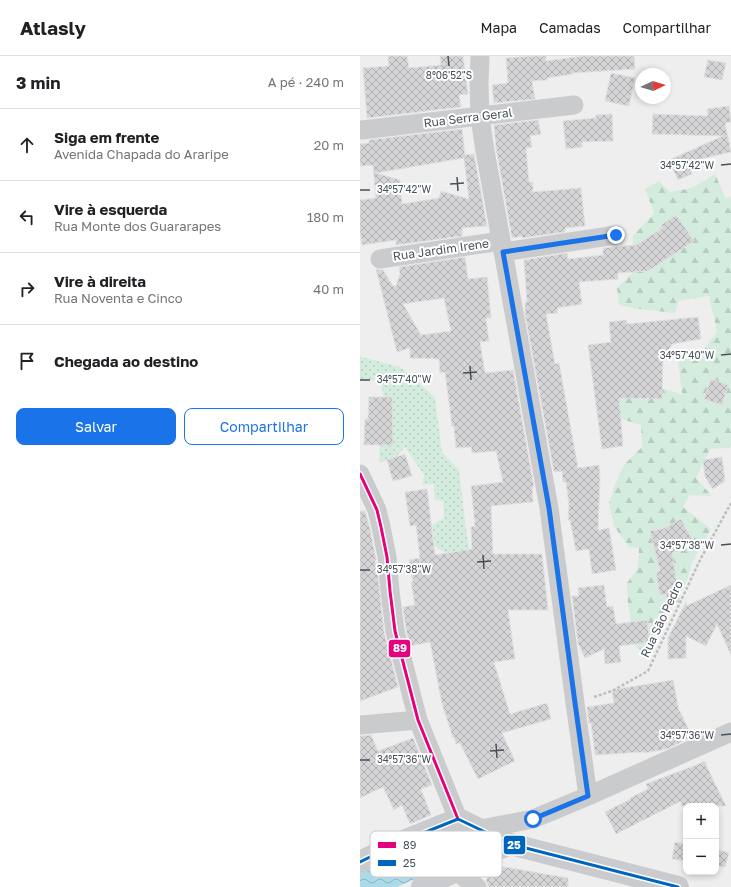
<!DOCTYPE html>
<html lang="pt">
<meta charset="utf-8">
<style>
:root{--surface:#fff;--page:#f2f2f2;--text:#202124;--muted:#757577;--line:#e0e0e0;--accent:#1a73e8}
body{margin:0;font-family:"Golos Text",sans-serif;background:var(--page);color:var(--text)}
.controls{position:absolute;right:12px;bottom:12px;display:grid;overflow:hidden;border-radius:8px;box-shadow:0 2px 6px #0003}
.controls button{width:36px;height:36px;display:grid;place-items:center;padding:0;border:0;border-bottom:1px solid var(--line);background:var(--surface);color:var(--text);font:20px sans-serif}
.compass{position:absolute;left:275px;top:12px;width:36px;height:36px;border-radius:50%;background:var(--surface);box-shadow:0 2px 6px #0003;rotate:86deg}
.stop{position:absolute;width:12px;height:12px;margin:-9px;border:3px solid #1a73e8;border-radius:50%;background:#fff}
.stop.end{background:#1a73e8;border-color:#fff;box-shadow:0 1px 4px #0008}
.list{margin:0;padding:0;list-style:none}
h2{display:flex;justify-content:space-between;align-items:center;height:52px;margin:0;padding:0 16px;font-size:17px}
h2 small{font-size:13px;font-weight:400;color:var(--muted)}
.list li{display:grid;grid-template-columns:26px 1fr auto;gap:12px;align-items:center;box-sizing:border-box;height:72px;padding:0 16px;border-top:1px solid var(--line)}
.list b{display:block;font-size:15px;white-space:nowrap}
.list p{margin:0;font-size:13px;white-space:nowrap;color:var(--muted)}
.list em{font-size:13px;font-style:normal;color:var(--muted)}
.actions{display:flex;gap:8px;padding:12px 16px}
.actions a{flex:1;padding:9px 0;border:1px solid var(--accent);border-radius:8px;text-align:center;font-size:14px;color:var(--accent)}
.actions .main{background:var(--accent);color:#fff}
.icon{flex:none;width:22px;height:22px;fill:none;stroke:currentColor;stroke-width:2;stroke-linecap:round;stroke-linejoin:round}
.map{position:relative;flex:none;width:371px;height:831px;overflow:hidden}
header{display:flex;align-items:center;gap:24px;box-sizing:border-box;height:56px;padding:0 20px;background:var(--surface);border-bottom:1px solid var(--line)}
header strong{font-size:19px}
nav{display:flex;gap:22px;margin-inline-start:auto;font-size:14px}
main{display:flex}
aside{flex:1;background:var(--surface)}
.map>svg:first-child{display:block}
</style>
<header>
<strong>Atlasly</strong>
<nav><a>Mapa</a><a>Camadas</a><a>Compartilhar</a></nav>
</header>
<main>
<aside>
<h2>3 min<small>A pé · 240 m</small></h2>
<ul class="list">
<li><svg class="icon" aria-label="ahead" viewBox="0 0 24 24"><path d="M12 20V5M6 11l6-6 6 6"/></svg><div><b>Siga em frente</b><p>Avenida Chapada do Araripe</p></div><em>20 m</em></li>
<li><svg class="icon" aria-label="left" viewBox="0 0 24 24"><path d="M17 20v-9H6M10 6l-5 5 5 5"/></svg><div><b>Vire à esquerda</b><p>Rua Monte dos Guararapes</p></div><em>180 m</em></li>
<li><svg class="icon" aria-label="right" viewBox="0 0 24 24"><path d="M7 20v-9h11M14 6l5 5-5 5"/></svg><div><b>Vire à direita</b><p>Rua Noventa e Cinco</p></div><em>40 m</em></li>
<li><svg class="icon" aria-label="arrive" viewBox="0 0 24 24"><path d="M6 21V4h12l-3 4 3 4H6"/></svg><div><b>Chegada ao destino</b></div></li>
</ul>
<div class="actions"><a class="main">Salvar</a><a>Compartilhar</a></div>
</aside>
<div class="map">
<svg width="371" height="831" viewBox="0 0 371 831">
<defs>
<pattern id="grass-dots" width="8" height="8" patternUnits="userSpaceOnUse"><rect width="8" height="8" fill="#d4ecde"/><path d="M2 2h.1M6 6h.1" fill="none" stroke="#b7ccc1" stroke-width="1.8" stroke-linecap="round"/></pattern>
<pattern id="forest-firs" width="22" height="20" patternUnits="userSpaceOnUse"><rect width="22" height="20" fill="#d4ecde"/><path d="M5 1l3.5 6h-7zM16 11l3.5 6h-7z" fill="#b7ccc1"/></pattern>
<pattern id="water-waves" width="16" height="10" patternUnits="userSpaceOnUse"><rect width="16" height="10" fill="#acdae8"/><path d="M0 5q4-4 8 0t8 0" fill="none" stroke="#8eb3bf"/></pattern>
<pattern id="building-cross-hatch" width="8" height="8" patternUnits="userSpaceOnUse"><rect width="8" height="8" fill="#d5d5d7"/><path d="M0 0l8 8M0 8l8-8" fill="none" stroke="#afafb1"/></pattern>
</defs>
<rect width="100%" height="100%" fill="#efeeee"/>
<path fill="url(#grass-dots)" d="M0 299 2 301 40 311 75 341 82 396 99 414 106 473 113 508 89 513 86 497 75 491 72 469 84 462 83 445 75 444 74 428 62 429 64 419 45 391 33 404 19 406V395L26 360 21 325 0 324Z"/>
<path fill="url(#forest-firs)" d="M355 118 366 143 371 140V390L369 392 350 393 336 422 352 440 330 439 323 451 351 473 332 506 328 522 287 598 276 591 268 549 267 527 278 512 279 492 269 491 254 470 249 447 254 431 264 409 282 391 281 369 258 362 245 353 262 340 290 329 322 338 318 304 339 301 357 275 349 240 319 245 315 257 278 253 259 249 257 232 272 217 273 180 294 157 285 133 299 125 310 136 332 132Z"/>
<path fill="url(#water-waves)" d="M85 779 98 787 95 805 37 831H0V817L61 788Z"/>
<path fill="url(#building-cross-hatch)" stroke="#e0e0e1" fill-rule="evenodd" d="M28 0H47L49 12 81 9 80 0H103L108 38 99 39 101 51 7 62 3 12 29 10Z
M172 0H186V5L223 0H274L275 13 213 17V18L187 22V24L172 25 175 43 134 47 132 29 148 27 146 2Z
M348 4 366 7 362 24 344 21Z
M251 17 275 22 269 50 245 45Z
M369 50 371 66 365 67 371 96 328 106 332 118 318 124 309 104 363 80 292 78 293 58 348 60 347 53Z
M252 58 253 85 222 86V91L206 93 203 65 236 62V59Z
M178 64 181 78 170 80 172 91 166 92 169 126H173V136L221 132 225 170 205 172V176L162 182V180L152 182 136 92 134 69Z
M102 73 105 99 114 98 127 170 102 172V180L36 189V184L2 189 0 175V144L16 142 13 109 0 110V88L9 87V84ZM104 102 109 143 81 135 79 142 42 148 40 124 16 117Z
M316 159 334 185 288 215 258 217V223L219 226 222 248 197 252 198 257 186 258 195 308 199 307 218 412 239 409 240 423 238 474 249 472 256 514 232 518 229 493 216 495 210 464H208L209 448 206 426H203L202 415 194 416 165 258V246H167L164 204 207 197 208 203 243 199V192L276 189 303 172 301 169Z
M105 201 108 223 127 221 131 262H126L129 285 120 286 125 317 153 314 174 431H172L173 446 131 450 133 498H182L188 554H148L155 603 134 606 150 658 187 647 191 663 142 677 155 705 118 723 100 687 96 688 94 681 93 682 82 648 70 586 50 590 46 573 43 551 55 549 51 526 53 525 49 504 60 502 56 469 50 470 45 436 67 433 75 499 112 493 111 471 115 470 111 430 143 426 136 395 112 397 111 391 96 392 94 370H92L85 316 80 317 79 303 50 302V292L37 296 16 213 23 214 33 230H36L40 218 39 211ZM84 242 91 275 61 279 43 248Z
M338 261 341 283 312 288 303 304 302 343 259 342 263 390 242 393 228 289 251 286 249 266 266 264 267 268Z
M351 323 368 329 362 349 344 343Z
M9 341H32L33 389H4L5 363H8Z
M45 398 52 420 33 425 27 404Z
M362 401 365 425 353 433 345 421 343 404Z
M0 455H5L10 473 16 503V504L15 505 18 520 24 576 38 631 0 645Z
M321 463 333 485 312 497 320 546 308 548 306 538 300 539 296 516 300 515 290 475 305 472Z
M244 529 247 551 253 550 256 568 287 564 290 586 259 590 261 606 245 608 244 593 225 602 218 587 212 540H219L218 532Z
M371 529V599L357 568 346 590 326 580V602L308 603V582L326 546V550Z
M313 624 319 655H320L332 681 307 693 284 697 283 696 235 699 231 667H229L227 651 254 647 252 634Z
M11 679 18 695 53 682 72 729 61 733 71 759 50 768 42 749 34 754 23 731 0 742V680Z
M344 705 345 706H346V709L366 750H321V745L256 778 245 756 271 743 270 742 288 733 286 728 339 708Z
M315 786 326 788V805L312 803Z
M356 793 369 797 365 811 356 810Z
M132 809H133L208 822V831H128L127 827 126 825Z"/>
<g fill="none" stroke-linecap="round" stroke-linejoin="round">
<path stroke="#b7c2be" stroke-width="2.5" stroke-dasharray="3 2" stroke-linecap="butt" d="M234 641 252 635 288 615 340 504 371 447"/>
<path stroke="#c9cbcd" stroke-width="19" d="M120 0 119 27 120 61 124 89 189 452 215 647 228 740
M2 74 214 49
M143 196 256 179
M20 203 141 185
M0 418 17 454 21 471 27 501 30 535 35 575 58 664 98 763
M0 669 58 664
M121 773 173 763 228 740 371 676
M96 815 117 831"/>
<path stroke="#cacbce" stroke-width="22" d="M0 806 41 786 98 763 150 788 318 831
M62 831 96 815 117 802 150 788"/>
<defs>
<path id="bus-1" d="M0 418 17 454 21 471 27 501 30 535 35 575 58 664 98 763"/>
<path id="bus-2" d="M0 806 41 786 98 763 150 788 318 831"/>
</defs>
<use href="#bus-1" stroke="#fff" stroke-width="6"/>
<use href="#bus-2" stroke="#fff" stroke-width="6"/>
<use href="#bus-1" stroke="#e5007d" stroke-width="3"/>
<use href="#bus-2" stroke="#0065bd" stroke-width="3"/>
</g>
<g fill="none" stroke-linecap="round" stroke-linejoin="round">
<path stroke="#1a73e8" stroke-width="5" d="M173 763 228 740 215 647 189 452 143 196 256 179"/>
</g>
<path fill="none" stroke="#475059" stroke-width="1.5" d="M88 0 89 10M361 109 371 108M97 121 98 135M90 128 104 127M0 134H10M361 299 371 298M110 310 111 324M103 317 117 316M0 324H10M361 489 371 488M123 499 124 513M117 506 131 505M0 514H10M361 679 371 678M136 688 137 702M130 695 144 694M0 704H10"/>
<g text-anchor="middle" stroke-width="4" stroke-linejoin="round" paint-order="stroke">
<g font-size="12" fill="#475059" stroke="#fff">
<text transform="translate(108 62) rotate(-7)" y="4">Rua Serra Geral</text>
<text transform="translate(81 194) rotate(-8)" y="4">Rua Jardim Irene</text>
<text transform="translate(302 563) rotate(-65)" y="4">Rua São Pedro</text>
</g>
</g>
<rect x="10" y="775" width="132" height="46" rx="6" fill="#fff" stroke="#c8cacd" stroke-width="1"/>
<rect x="18" y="786" width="18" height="6" fill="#e5007d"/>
<rect x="18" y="804" width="18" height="6" fill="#0065bd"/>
<g font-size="11" fill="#475059">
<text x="43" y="793">89</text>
<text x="43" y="811">25</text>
</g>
<g font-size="10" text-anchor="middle" fill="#475059" stroke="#fff" stroke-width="4" stroke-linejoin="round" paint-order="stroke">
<text x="89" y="23">8°06'52"S</text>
<text x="327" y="113">34°57'42"W</text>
<text x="44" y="137">34°57'42"W</text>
<text x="327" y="303">34°57'40"W</text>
<text x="44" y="327">34°57'40"W</text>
<text x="327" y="493">34°57'38"W</text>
<text x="44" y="517">34°57'38"W</text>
<text x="327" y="683">34°57'36"W</text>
<text x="44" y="707">34°57'36"W</text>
</g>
<g stroke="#fff" stroke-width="1.5">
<rect x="28" y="583" width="23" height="19" rx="4" fill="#e5007d"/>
<rect x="143" y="779" width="23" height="20" rx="4" fill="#0065bd"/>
</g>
<g font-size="11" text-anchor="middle" font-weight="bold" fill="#fff">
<text x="40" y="596">89</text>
<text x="154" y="793">25</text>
</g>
</svg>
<div class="controls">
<button>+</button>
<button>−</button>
</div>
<svg class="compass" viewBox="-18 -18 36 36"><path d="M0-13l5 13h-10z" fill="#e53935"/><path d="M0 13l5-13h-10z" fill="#757577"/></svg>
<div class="stop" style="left:173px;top:763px"></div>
<div class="stop end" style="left:256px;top:179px"></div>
</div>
</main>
